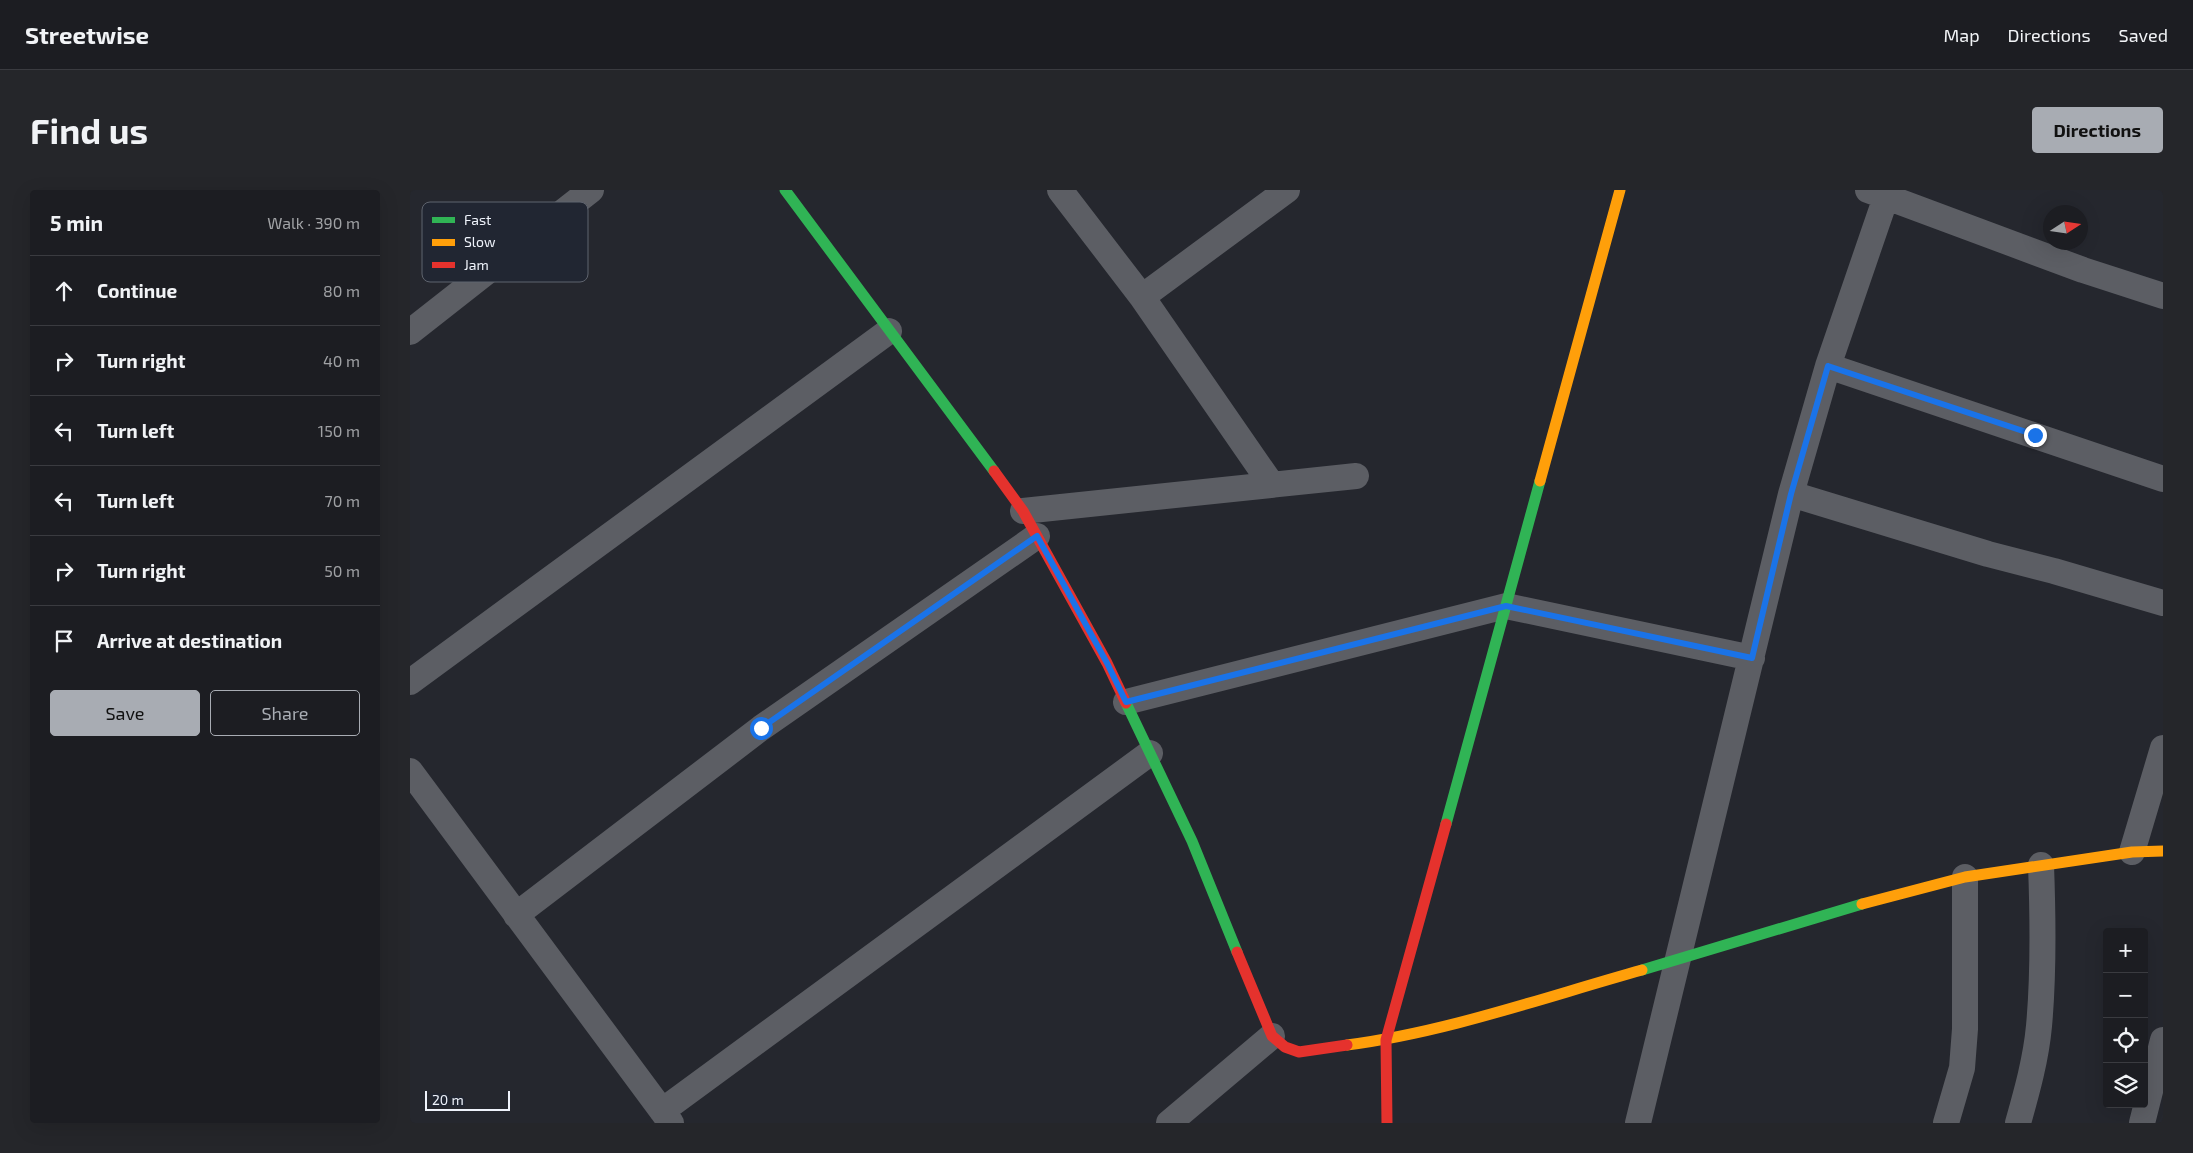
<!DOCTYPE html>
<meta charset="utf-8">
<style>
:root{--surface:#1c1d22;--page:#25262a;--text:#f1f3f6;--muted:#a0a2a5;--line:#3a3b40;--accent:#a8acb3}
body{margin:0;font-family:"Exo 2",sans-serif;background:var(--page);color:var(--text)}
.controls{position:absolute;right:15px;bottom:15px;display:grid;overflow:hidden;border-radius:5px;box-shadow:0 5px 20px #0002}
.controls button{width:45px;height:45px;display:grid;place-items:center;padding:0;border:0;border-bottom:1px solid var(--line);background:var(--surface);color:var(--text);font:25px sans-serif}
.compass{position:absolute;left:1633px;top:15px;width:45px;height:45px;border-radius:50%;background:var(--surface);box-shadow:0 5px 20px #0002;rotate:78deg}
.scale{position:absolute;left:15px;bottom:12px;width:85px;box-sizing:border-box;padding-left:5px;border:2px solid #eff3fb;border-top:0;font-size:14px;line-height:18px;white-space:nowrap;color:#eff3fb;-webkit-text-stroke:4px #212632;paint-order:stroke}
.stop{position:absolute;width:15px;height:15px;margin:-11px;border:4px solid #1a73e8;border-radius:50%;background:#fff}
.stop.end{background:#1a73e8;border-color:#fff;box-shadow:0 1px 5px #0008}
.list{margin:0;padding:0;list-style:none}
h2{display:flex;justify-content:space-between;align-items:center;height:65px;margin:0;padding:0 20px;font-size:21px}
h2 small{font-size:16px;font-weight:400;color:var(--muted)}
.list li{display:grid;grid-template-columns:32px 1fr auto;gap:15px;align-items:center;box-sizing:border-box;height:70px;padding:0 20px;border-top:1px solid var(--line)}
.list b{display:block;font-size:19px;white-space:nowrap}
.list em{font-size:16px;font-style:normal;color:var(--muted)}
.actions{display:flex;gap:10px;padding:15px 20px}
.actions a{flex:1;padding:11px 0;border:1px solid var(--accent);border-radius:5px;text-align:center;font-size:18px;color:var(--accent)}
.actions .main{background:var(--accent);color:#111}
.icon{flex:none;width:28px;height:28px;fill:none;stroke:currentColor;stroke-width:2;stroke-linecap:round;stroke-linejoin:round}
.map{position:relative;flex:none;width:1753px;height:933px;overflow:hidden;border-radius:5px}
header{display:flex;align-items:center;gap:30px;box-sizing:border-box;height:70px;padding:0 25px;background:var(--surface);border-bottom:1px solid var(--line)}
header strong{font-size:24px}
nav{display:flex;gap:28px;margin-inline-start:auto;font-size:18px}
.intro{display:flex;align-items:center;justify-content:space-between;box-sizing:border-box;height:120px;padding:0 30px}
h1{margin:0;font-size:35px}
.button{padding:12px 22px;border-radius:5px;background:var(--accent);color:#111;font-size:18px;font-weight:700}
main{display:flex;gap:30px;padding:0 30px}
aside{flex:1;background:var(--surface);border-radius:5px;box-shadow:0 5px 20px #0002}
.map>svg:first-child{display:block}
</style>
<header>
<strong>Streetwise</strong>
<nav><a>Map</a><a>Directions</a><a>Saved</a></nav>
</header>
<div class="intro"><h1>Find us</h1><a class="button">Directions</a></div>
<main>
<aside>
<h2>5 min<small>Walk · 390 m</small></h2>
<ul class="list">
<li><svg class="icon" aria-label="ahead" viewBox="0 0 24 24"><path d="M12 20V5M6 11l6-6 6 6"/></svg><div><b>Continue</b></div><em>80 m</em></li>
<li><svg class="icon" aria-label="right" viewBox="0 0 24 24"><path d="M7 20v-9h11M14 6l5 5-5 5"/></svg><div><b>Turn right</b></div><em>40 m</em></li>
<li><svg class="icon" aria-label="left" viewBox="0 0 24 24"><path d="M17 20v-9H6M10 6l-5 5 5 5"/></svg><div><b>Turn left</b></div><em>150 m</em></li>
<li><svg class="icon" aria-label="left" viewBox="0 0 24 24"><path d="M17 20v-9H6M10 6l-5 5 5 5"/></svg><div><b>Turn left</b></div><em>70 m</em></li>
<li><svg class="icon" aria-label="right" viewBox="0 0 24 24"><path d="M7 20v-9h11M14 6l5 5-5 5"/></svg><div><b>Turn right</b></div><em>50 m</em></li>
<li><svg class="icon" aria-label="arrive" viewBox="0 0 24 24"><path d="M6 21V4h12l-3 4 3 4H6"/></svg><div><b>Arrive at destination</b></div></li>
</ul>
<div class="actions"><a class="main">Save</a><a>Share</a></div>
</aside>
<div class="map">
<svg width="1753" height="933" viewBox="0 0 1753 933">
<rect width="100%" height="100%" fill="#25272e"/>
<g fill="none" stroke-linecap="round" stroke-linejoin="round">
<path stroke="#5c5e64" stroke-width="26" d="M650 0 732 107 862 295
M1458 0 1673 80 1753 106
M732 107 877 0
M0 142 181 0
M1418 176 1753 289
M1381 304 1578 364 1644 381 1753 413
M613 321 946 286
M0 492 479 141
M716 512 1096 416 1342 468
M0 581 261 933
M1722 662 1753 558
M106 725 351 538 627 346
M252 921 740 563
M759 933 862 846
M1228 933 1381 304 1418 176 1476 7
M1536 933 1552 878 1555 839V687
M1608 933C1617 901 1626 869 1629 836 1634 782 1633 728 1631 675
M1732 933 1753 850"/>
<path stroke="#30b455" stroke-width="11" d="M375 0 584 281
M716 513 782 651 827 762
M1036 634 1130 291
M1232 780 1452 714"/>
<path stroke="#ff9f0a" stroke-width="11" d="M1130 291 1210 0
M1452 714 1555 687 1722 662 1753 661
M937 855C1037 842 1135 807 1232 780"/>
<path stroke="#e5322d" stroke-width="11" d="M584 281 613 321 697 473 716 513
M827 762 862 846 875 857 889 862 937 855
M977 933 976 850 1036 634"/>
</g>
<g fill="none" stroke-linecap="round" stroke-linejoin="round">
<path stroke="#1a73e8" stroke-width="6" d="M351 538 627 346 697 473 716 512 1096 416 1342 468 1381 304 1418 176 1625 245"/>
</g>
<rect x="12" y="12" width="166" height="80" rx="8" fill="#212632" stroke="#5f646e" stroke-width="1"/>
<rect x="22" y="27" width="23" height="6" fill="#30b455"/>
<rect x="22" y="49" width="23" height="7" fill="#ff9f0a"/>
<rect x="22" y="72" width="23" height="6" fill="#e5322d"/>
<g font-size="14" fill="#eff3fb">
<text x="54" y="35">Fast</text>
<text x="54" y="57">Slow</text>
<text x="54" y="80">Jam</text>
</g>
</svg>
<div class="controls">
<button>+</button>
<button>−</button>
<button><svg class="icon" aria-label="locate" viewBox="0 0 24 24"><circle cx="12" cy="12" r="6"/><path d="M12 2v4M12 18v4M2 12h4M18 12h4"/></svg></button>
<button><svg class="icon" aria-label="layers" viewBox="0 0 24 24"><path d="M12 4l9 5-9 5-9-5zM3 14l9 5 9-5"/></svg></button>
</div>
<svg class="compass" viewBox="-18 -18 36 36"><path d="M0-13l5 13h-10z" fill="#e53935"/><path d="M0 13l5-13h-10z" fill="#a0a2a5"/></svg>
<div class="scale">20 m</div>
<div class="stop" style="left:351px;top:538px"></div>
<div class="stop end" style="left:1625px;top:245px"></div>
</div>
</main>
